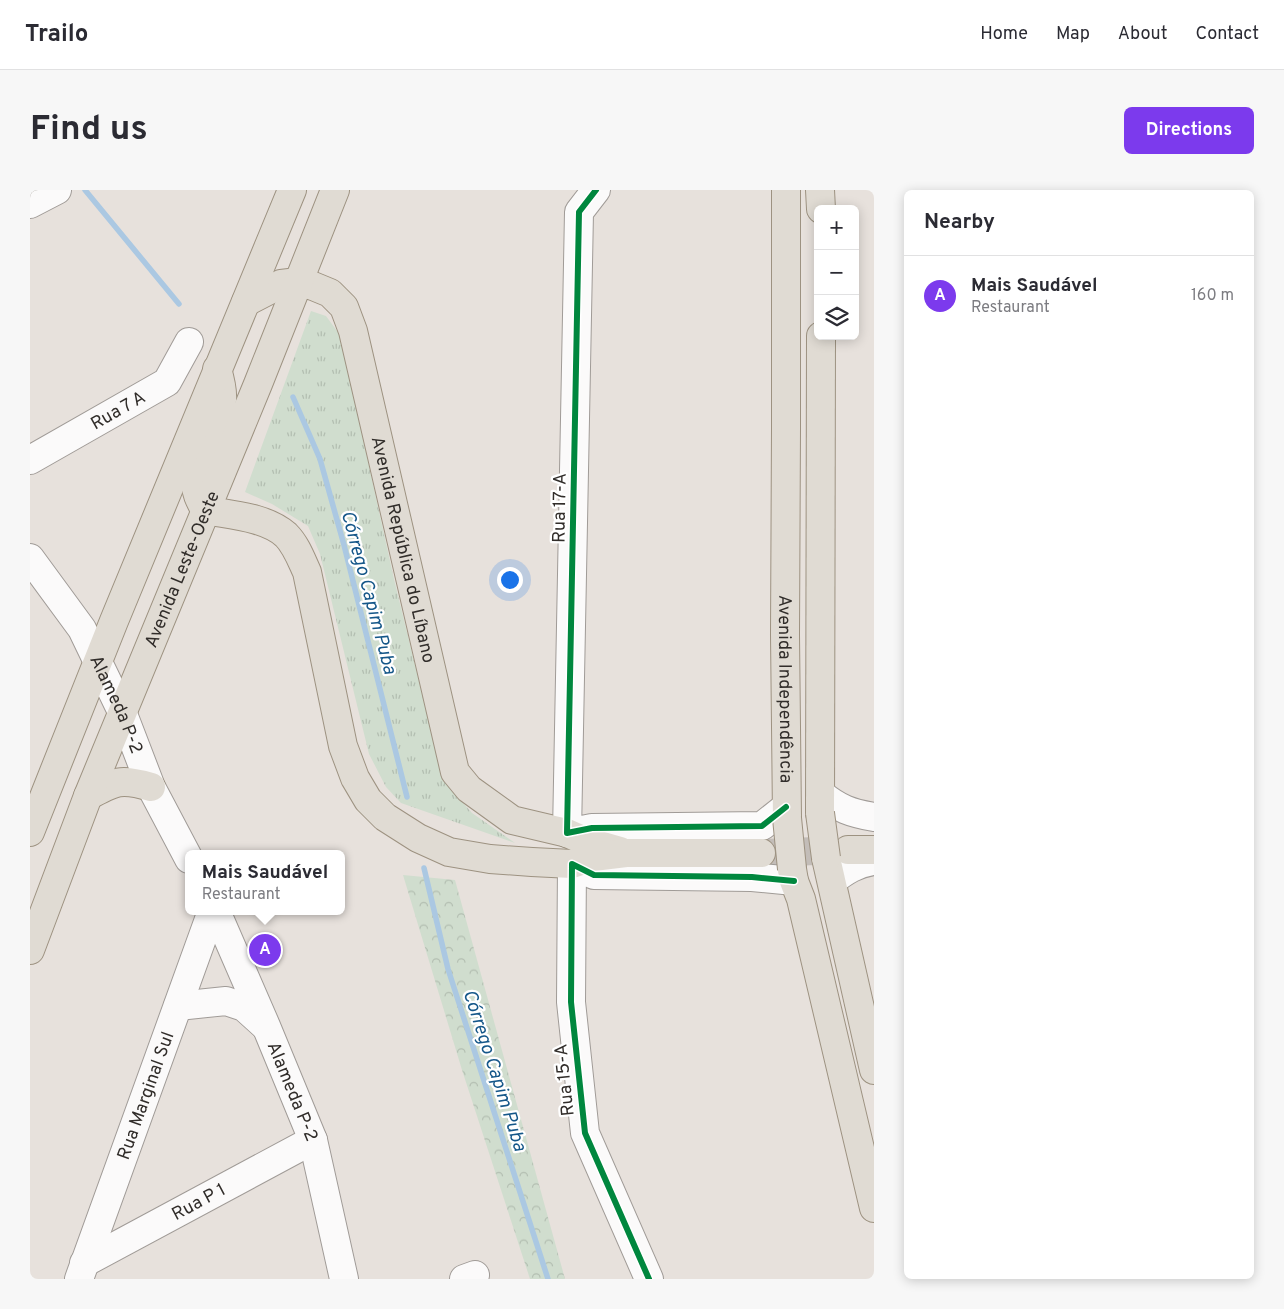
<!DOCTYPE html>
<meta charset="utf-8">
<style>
:root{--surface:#fff;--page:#f7f7f7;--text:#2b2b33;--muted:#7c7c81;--line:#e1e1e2;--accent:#7c3aed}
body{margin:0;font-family:Overpass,sans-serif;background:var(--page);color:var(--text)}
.controls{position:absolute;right:15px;top:15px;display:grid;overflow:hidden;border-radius:8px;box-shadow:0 2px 12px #0003}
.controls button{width:45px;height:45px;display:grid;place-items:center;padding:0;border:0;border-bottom:1px solid var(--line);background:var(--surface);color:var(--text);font:25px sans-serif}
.you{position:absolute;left:479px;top:389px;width:18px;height:18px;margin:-12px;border:4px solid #fff;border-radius:50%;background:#1a73e8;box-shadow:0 0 0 8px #1a73e833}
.badge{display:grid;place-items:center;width:32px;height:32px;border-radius:50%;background:var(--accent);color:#fff;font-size:16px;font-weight:700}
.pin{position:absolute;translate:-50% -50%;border:2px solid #fff;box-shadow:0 1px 5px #0006}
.popup{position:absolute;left:155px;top:660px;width:160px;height:65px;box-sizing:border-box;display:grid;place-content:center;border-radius:8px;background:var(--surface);filter:drop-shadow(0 1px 4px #0005);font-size:16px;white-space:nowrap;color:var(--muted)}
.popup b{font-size:19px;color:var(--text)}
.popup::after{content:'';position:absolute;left:50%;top:100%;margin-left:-10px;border:10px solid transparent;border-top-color:var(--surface)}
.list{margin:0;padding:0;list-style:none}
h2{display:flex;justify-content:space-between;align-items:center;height:65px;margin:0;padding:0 20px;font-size:21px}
h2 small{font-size:16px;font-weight:400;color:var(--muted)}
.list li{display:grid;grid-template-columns:32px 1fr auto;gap:15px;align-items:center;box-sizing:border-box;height:80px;padding:0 20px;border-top:1px solid var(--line)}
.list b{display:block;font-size:19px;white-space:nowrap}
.list p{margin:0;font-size:16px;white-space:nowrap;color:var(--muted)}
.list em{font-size:16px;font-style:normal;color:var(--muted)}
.icon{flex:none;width:28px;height:28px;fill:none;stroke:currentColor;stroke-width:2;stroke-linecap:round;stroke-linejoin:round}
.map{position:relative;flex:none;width:844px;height:1089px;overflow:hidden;border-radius:8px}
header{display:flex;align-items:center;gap:30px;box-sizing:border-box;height:70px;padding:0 25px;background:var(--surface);border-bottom:1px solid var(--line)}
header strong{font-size:24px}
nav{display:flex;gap:28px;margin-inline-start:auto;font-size:18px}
.intro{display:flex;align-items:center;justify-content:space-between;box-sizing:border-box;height:120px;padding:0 30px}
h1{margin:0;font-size:35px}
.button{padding:12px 22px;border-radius:8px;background:var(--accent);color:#fff;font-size:18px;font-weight:700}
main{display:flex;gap:30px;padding:0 30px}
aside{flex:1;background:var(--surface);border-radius:8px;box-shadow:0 2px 12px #0003}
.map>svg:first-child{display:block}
</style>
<header>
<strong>Trailo</strong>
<nav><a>Home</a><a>Map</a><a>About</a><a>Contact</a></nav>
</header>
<div class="intro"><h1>Find us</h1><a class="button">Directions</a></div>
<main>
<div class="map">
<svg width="844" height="1089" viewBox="0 0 844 1089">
<defs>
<pattern id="grass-tufts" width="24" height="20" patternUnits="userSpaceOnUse" patternTransform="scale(1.25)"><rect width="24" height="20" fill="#d0ddce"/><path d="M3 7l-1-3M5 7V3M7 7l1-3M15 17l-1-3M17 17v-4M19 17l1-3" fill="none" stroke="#b3beb1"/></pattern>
<pattern id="forest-crowns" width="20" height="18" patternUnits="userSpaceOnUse" patternTransform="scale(1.25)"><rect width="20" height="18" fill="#d0ddce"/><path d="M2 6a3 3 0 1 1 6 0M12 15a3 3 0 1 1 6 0" fill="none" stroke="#b3beb1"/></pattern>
</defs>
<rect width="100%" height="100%" fill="#e7e1dc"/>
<path fill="url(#grass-tufts)" d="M281 121 296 126 310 145 364 389 413 590 442 623 485 653 371 613 356 597 339 564 290 364 278 336 242 314 215 302Z"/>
<path fill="url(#forest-crowns)" d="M373 685 425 690 535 1089H500L432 880Z"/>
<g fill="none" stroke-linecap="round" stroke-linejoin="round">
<path stroke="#abc8e2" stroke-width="5.5" d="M55 0 149 114
M263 207 290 269 314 355 377 607
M394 678 418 779 518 1089"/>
<path stroke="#c3bdb8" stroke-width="28" stroke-dasharray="28 14" stroke-linecap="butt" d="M731 663 818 660"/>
<defs>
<g id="minor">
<path d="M566 0 549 22 537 643 562 638 732 636 756 617"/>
<path d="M0 14 27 0"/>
<path id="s1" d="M0 270 137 192 159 152"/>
<path id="s2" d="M0 368 52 439 93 524 121 597 159 669"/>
<path d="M791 604C809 619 821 623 844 627"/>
<path d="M802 691C815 681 827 673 844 671"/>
<path id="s3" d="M186 721 236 836 283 950 314 1089"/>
<path d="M148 816 196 811 214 817 235 836"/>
<path id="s4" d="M54 1073 283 950"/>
<path id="s5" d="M49 1089 182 721"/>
<path d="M434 1089 445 1085"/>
<path d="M619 1089 555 943 541 812 542 674 564 685 722 687 764 691"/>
</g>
<g id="major">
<path id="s6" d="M756 0V238L755 445 757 628"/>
<path d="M790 0 791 19"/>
<path id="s7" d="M216 112 251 94 268 92 283 96 300 103 314 117 323 141 425 582 439 599 482 630 537 643 555 651 590 661"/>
<path d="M187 179C190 189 193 200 192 210 189 239 166 265 166 295 166 304 171 312 175 320 201 325 236 327 256 345 266 355 271 369 277 382L313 556 325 588 338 610 355 627 388 648 419 662 460 669 502 672 542 674 563 667 596 663H731"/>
<path d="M58 606C85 591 91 588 121 597"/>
<path d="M790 623 791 146"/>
<path d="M0 642 84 431 262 0"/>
<path d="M818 660H844"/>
<path d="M796 668 844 880"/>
<path d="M762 679 764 691 771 709 844 1018"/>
<path id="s8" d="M0 760 58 606 228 194 305 0"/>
</g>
</defs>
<use href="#minor" stroke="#a09b97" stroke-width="30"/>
<use href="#major" stroke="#9d9281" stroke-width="30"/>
<use href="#minor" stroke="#fbfafa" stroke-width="28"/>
<use href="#major" stroke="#e0dbd3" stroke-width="28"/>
<defs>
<path id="major-bridge" d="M790 623 796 668
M757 628 762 679"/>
</defs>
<use href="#major-bridge" stroke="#9d9281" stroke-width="30" stroke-linecap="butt"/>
<use href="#major-bridge" stroke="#e0dbd3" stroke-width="28"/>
<defs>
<path id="cycleway" d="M566 0 549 22 537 643 562 638 732 636 756 617
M619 1089 555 943 541 812 542 674 564 685 722 687 764 691"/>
</defs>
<use href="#cycleway" stroke="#fff" stroke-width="9"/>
<use href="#cycleway" stroke="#00873e" stroke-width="6"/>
</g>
<g text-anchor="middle" stroke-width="4.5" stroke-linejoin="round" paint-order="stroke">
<g font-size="18" fill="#312d2a" stroke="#fff">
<text dy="6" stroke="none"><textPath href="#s1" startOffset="101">Rua 7 A</textPath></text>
<text transform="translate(529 318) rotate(-89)" y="6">Rua 17-A</text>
<text dy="6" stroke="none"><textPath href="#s7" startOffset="360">Avenida República do Líbano</textPath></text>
<text dy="6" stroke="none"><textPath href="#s8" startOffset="410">Avenida Leste-Oeste</textPath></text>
<text dy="6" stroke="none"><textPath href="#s6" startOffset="499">Avenida Independência</textPath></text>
<text dy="6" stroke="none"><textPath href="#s2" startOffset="171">Alameda P-2</textPath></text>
<text transform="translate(534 890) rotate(-96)" y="6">Rua 15-A</text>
<text dy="6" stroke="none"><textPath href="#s3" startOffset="196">Alameda P-2</textPath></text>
<text dy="6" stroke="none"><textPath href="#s5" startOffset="195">Rua Marginal Sul</textPath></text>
<text dy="6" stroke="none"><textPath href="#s4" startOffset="130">Rua P 1</textPath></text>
</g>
<g font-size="19" font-style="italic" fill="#155789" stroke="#fff">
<text transform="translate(340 402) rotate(75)" y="7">Córrego Capim Puba</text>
<text transform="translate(466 880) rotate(72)" y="7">Córrego Capim Puba</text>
</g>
</g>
</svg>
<div class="controls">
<button>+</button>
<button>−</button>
<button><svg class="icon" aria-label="layers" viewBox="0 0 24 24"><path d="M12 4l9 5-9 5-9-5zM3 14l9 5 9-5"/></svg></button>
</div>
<div class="you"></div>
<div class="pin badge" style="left:235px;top:760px">A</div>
<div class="popup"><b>Mais Saudável</b>Restaurant</div>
</div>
<aside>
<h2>Nearby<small></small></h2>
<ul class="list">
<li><span class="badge">A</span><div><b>Mais Saudável</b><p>Restaurant</p></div><em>160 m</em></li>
</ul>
</aside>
</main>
